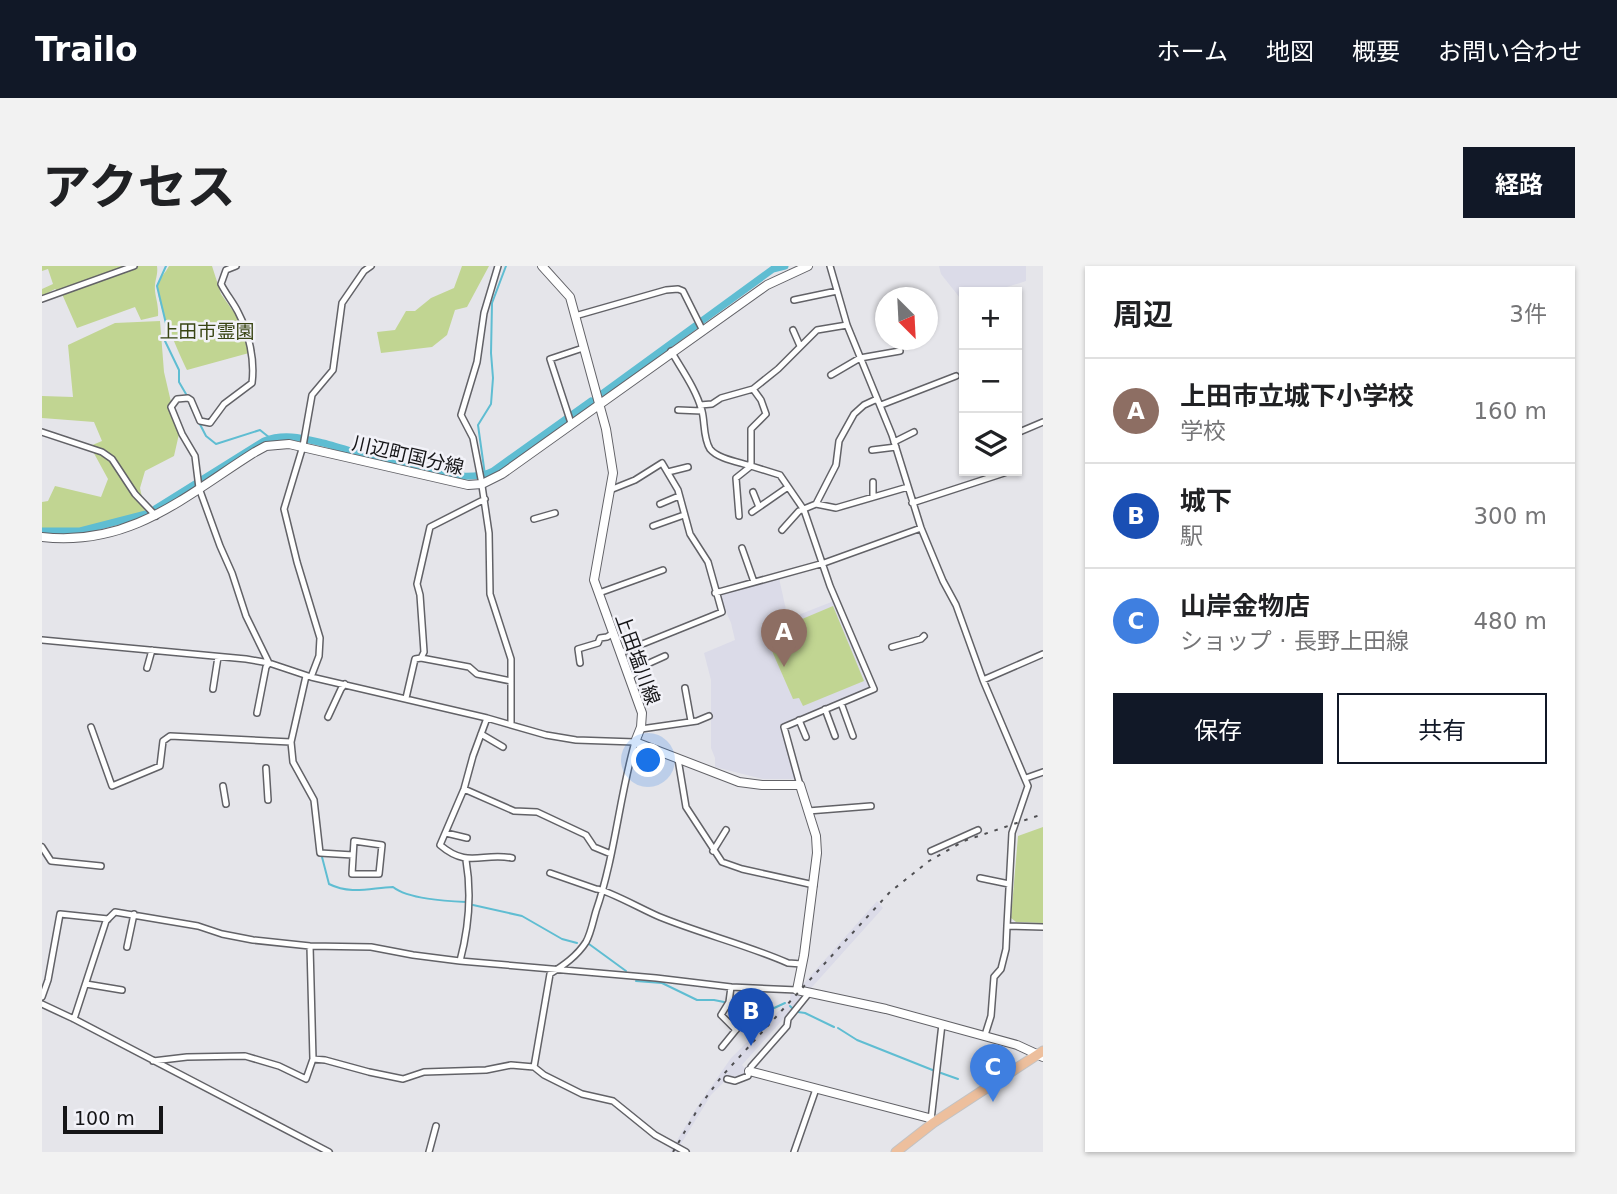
<!DOCTYPE html>
<html lang="ja">
<meta charset="utf-8">
<style>
:root{--surface:#fff;--page:#f2f2f2;--text:#202124;--muted:#757577;--line:#e0e0e0;--accent:#111827}
body{margin:0;font-family:"DejaVu Sans","Noto Sans JP",sans-serif;background:var(--page);color:var(--text)}
.controls{position:absolute;right:21px;top:21px;display:grid;overflow:hidden;border-radius:0px;box-shadow:0 2px 5px #0004}
.controls button{width:63px;height:63px;display:grid;place-items:center;padding:0;border:0;border-bottom:2px solid var(--line);background:var(--surface);color:var(--text);font:35px sans-serif}
.compass{position:absolute;left:833px;top:21px;width:63px;height:63px;border-radius:50%;background:var(--surface);box-shadow:0 2px 5px #0004;rotate:156deg}
.scale{position:absolute;left:21px;bottom:18px;width:100px;box-sizing:border-box;padding-left:7px;border:4px solid #151517;border-top:0;font-size:19px;line-height:24px;white-space:nowrap;color:#151517;-webkit-text-stroke:5px #f2f2f8;paint-order:stroke}
.you{position:absolute;left:607px;top:495px;width:24px;height:24px;margin:-18px;border:5px solid #fff;border-radius:50%;background:#1a73e8;box-shadow:0 0 0 10px #1a73e833}
.badge{display:grid;place-items:center;width:46px;height:46px;border-radius:50%;background:var(--accent);color:#fff;font-size:23px;font-weight:700}
.pin{position:absolute;translate:-50% -58px;filter:drop-shadow(0 2px 4px #0008)}
.pin::after{content:'';position:absolute;top:37px;width:24px;height:21px;background:inherit;clip-path:polygon(0 0,100% 0,50% 100%)}
.list{margin:0;padding:0;list-style:none}
h2{display:flex;justify-content:space-between;align-items:center;height:91px;margin:0;padding:0 28px;font-size:30px}
h2 small{font-size:23px;font-weight:400;color:var(--muted)}
.list li{display:grid;grid-template-columns:46px 1fr auto;gap:21px;align-items:center;box-sizing:border-box;height:105px;padding:0 28px;border-top:2px solid var(--line)}
.list b{display:block;font-size:26px;white-space:nowrap}
.list p{margin:0;font-size:23px;white-space:nowrap;color:var(--muted)}
.list em{font-size:23px;font-style:normal;color:var(--muted)}
.actions{display:flex;gap:14px;padding:21px 28px}
.actions a{flex:1;padding:16px 0;border:2px solid var(--accent);border-radius:0px;text-align:center;font-size:24px;color:var(--accent)}
.actions .main{background:var(--accent);color:#fff}
.icon{flex:none;width:38px;height:38px;fill:none;stroke:currentColor;stroke-width:2;stroke-linecap:round;stroke-linejoin:round}
.map{position:relative;flex:none;width:1001px;height:886px;overflow:hidden;border-radius:0px}
header{display:flex;align-items:center;gap:42px;box-sizing:border-box;height:98px;padding:0 35px;background:var(--accent);color:#fff}
header strong{font-size:33px}
nav{display:flex;gap:38px;margin-inline-start:auto;font-size:24px}
.intro{display:flex;align-items:center;justify-content:space-between;box-sizing:border-box;height:168px;padding:0 42px}
h1{margin:0;font-size:49px}
.button{padding:18px 32px;border-radius:0px;background:var(--accent);color:#fff;font-size:24px;font-weight:700}
main{display:flex;gap:42px;padding:0 42px}
aside{flex:1;background:var(--surface);border-radius:0px;box-shadow:0 2px 5px #0004}
.map>svg:first-child{display:block}
</style>
<header>
<strong>Trailo</strong>
<nav><a>ホーム</a><a>地図</a><a>概要</a><a>お問い合わせ</a></nav>
</header>
<div class="intro"><h1>アクセス</h1><a class="button">経路</a></div>
<main>
<div class="map">
<svg width="1001" height="886" viewBox="0 0 1001 886">
<rect width="100%" height="100%" fill="#e5e5ea"/>
<path fill="#dbdbe8" d="M897 0H984V15L949 26H922V37L899 8Z
M737 312 746 353 792 335 829 422 738 459 753 513H721L673 501V492L669 482V414L662 387 693 374 689 357 677 329Z
M835 635 841 642 700 799 704 803V810L692 814 685 813 669 829 634 886H628L655 841 689 792 748 734 749 726H754Z"/>
<path fill="#c1d592" d="M0 0H115C116 8 114 11 113 19 112 29 117 37 116 50L99 54 93 41 35 62 20 28 13 23 0 30V23L11 18 6 3 0 5Z
M127 0H170L179 28 196 52 207 87 145 104C137 87 113 35 116 19 117 13 124 6 127 0Z
M420 0H447L425 41 413 44 405 69 390 81 339 87 335 66 353 64 364 45H373L389 32 412 22Z
M118 55 122 106 129 136 128 147 137 168 132 190 103 205 98 222 103 245C73 260 34 267 0 264V236L6 235 13 220 59 231 66 213 48 180 60 175 52 156 0 152V130L31 131 26 79 73 57Z
M791 340 822 415 761 440 757 432 751 433 727 378 734 364Z
M1001 561V657L974 656 969 652 976 570Z"/>
<g fill="none" stroke-linecap="round" stroke-linejoin="round">
<path stroke="#5fbdd2" stroke-width="2" d="M124 0 115 20 126 66 123 75 137 104V116L144 128
M148 139 164 170 174 178 218 164 228 172
M443 209 436 159 449 138 451 112 449 87 450 37 464 0
M280 591 287 618C309 629 328 622 351 621 366 633 404 635 424 636
M431 639 480 650 520 673 535 677
M547 678 584 705
M594 715 620 717 655 734H672L682 736
M689 739 730 743 743 737
M748 740 750 742
M756 746 763 747 792 761
M796 762 815 774 893 805
M899 807 916 813"/>
<path stroke="#5fbdd2" stroke-width="7" d="M661 54 731 3 743 0
M561 127 653 60
M113 243 222 175C242 167 260 172 281 177 321 187 416 224 451 205L549 135
M0 265H38L104 248"/>
<defs>
<path id="street" d="M194 0 184 4 179 18C184 28 191 36 196 46 207 67 213 94 210 117L182 138 168 157 158 155 149 134 146 132 135 133 129 141 140 168 153 190 157 222 178 280 190 307 204 350 227 397 224 401 215 447
M456 0 442 47 435 96 419 149 431 172 439 213 447 267 448 328 469 393V458
M788 0 805 59 850 169 879 262 901 315 914 339 941 414 986 520 970 567 965 660 1001 661
M0 33 92 0
M752 34 795 25
M533 50 624 24 636 23 641 25 660 63
M751 64 758 80
M629 85C640 104 654 123 660 145 663 156 661 172 668 183 676 193 697 196 709 200
M789 109 818 92 858 85
M658 139 670 138 679 132 711 123
M839 139 914 110
M636 144 660 145
M529 157 508 93 541 82
M0 166 60 186 70 193 93 228 114 250
M975 167 1001 156
M852 176 872 166
M830 184 854 181
M626 206 646 201
M568 224 593 214 620 197 636 224 648 268 666 296 680 346 578 387
M711 226 717 241
M831 231V216
M870 237 962 207
M618 238 637 230
M774 238 794 199 797 175 812 148 822 139 835 133
M710 246 746 221
M697 250 694 212 709 200
M492 253 513 247
M611 260 642 249
M740 264 757 245 774 238 794 242 866 221
M700 282 712 316
M557 327 621 304
M673 327 782 297 879 262
M0 374 204 393 227 397 269 411 445 452 504 469 534 474 593 476C577 532 573 590 554 645 551 655 549 667 544 676 535 690 522 699 508 708L492 801
M850 381 879 373 882 370
M379 392 427 401 435 408 469 415
M538 397 536 383 556 377 558 372 565 371 570 368
M105 402 110 384
M264 410 249 476 251 496 272 534 278 587 311 589
M269 411 277 390 278 372 255 296 242 243 261 180 270 129 291 104 300 37 322 5 329 0
M587 412 603 399 623 390
M941 414 1001 388
M643 422 649 455
M171 423 176 391
M364 432 373 393 379 392 382 386 378 329 375 318 388 261 443 233
M799 437 811 470
M783 443 793 470
M286 451 299 423 303 418
M445 452 431 490 422 523 398 579C426 603 440 586 470 592
M757 454 764 471
M49 461 70 520 118 500 121 475 128 470 249 476
M599 463 655 455 667 450
M439 468 461 481
M636 493 644 541 680 596 700 603 772 619
M224 502 226 534
M984 512 1001 506
M758 519 742 461 832 423 788 320 762 244 738 209 709 200V163L724 148 719 134 711 123 736 103 775 64 805 59
M181 520 184 538
M422 523 472 545 495 546 544 569 552 581 569 588
M766 545 829 540
M404 567 425 572
M312 575 340 579 337 608H310Z
M0 581 9 595 59 600
M671 585 684 564
M889 585 936 564
M508 607 554 623C564 623 605 646 618 651 660 668 705 679 746 697L760 698
M938 612 967 618
M268 680 271 793
M85 681 92 648
M418 695C427 661 430 629 424 594
M44 718 80 724
M689 721 687 736 679 749 694 764
M0 731 6 714 18 648 66 653
M0 738 32 753 287 886
M32 753 64 655 73 646 156 660 180 668 211 674 268 680 329 681 371 689 418 695 614 712 689 721 755 724
M943 769 949 750 952 711 959 703 964 683 965 660
M680 781 702 754
M111 795 145 791 203 790 237 800 264 813 271 793 283 794 327 806 361 813 382 806 444 804 469 799 492 801 502 809 540 828 571 835 613 869 644 886
M685 813 693 815 706 810 709 801 745 760 746 753 767 727
M889 854 900 758
M387 886 394 860
M752 886 774 823"/>
<path id="secondary" d="M500 0 528 31 564 163 571 207 552 314 600 447 599 461 593 476 697 516 720 519H758L774 570 775 587 762 689 755 724 844 743 975 779 1001 791
M0 271C89 281 143 230 213 186L224 180 247 178 426 219 440 218 460 208 725 19 766 0
M707 805 887 852"/>
<path id="primary" d="M854 886 891 857 1001 785"/>
</defs>
<use href="#street" stroke="#626267" stroke-width="8"/>
<use href="#secondary" stroke="#626267" stroke-width="10"/>
<use href="#primary" stroke="#c2c2c3" stroke-width="11"/>
<use href="#street" stroke="#fff" stroke-width="5"/>
<use href="#secondary" stroke="#fff" stroke-width="8"/>
<use href="#primary" stroke="#edbf9d" stroke-width="9"/>
<path stroke="#4f4f52" stroke-width="2" stroke-dasharray="3.5 7" stroke-linecap="butt" d="M631 886 657 841 680 810 848 626 887 595 922 575 1001 548"/>
</g>
<g text-anchor="middle" stroke-width="5" stroke-linejoin="round" paint-order="stroke">
<g font-size="19" fill="#394514" stroke="#f2f2f8">
<text x="165" y="72">上田市霊園</text>
</g>
<g font-size="19" fill="#151517" stroke="#f2f2f8">
<text transform="translate(366 189) rotate(13)" y="7">川辺町国分線</text>
<text transform="translate(596 393) rotate(70)" y="7">上田塩川線</text>
</g>
</g>
</svg>
<div class="controls">
<button>+</button>
<button>−</button>
<button><svg class="icon" aria-label="layers" viewBox="0 0 24 24"><path d="M12 4l9 5-9 5-9-5zM3 14l9 5 9-5"/></svg></button>
</div>
<svg class="compass" viewBox="-18 -18 36 36"><path d="M0-13l5 13h-10z" fill="#e53935"/><path d="M0 13l5-13h-10z" fill="#757577"/></svg>
<div class="scale">100 m</div>
<div class="you"></div>
<div class="pin badge" style="left:742px;top:401px;background:#8d6e63">A</div>
<div class="pin badge" style="left:709px;top:780px;background:#1a4fb4">B</div>
<div class="pin badge" style="left:951px;top:836px;background:#3f7fe0">C</div>
</div>
<aside>
<h2>周辺<small>3件</small></h2>
<ul class="list">
<li><span class="badge" style="background:#8d6e63">A</span><div><b>上田市立城下小学校</b><p>学校</p></div><em>160 m</em></li>
<li><span class="badge" style="background:#1a4fb4">B</span><div><b>城下</b><p>駅</p></div><em>300 m</em></li>
<li><span class="badge" style="background:#3f7fe0">C</span><div><b>山岸金物店</b><p>ショップ · 長野上田線</p></div><em>480 m</em></li>
</ul>
<div class="actions"><a class="main">保存</a><a>共有</a></div>
</aside>
</main>
